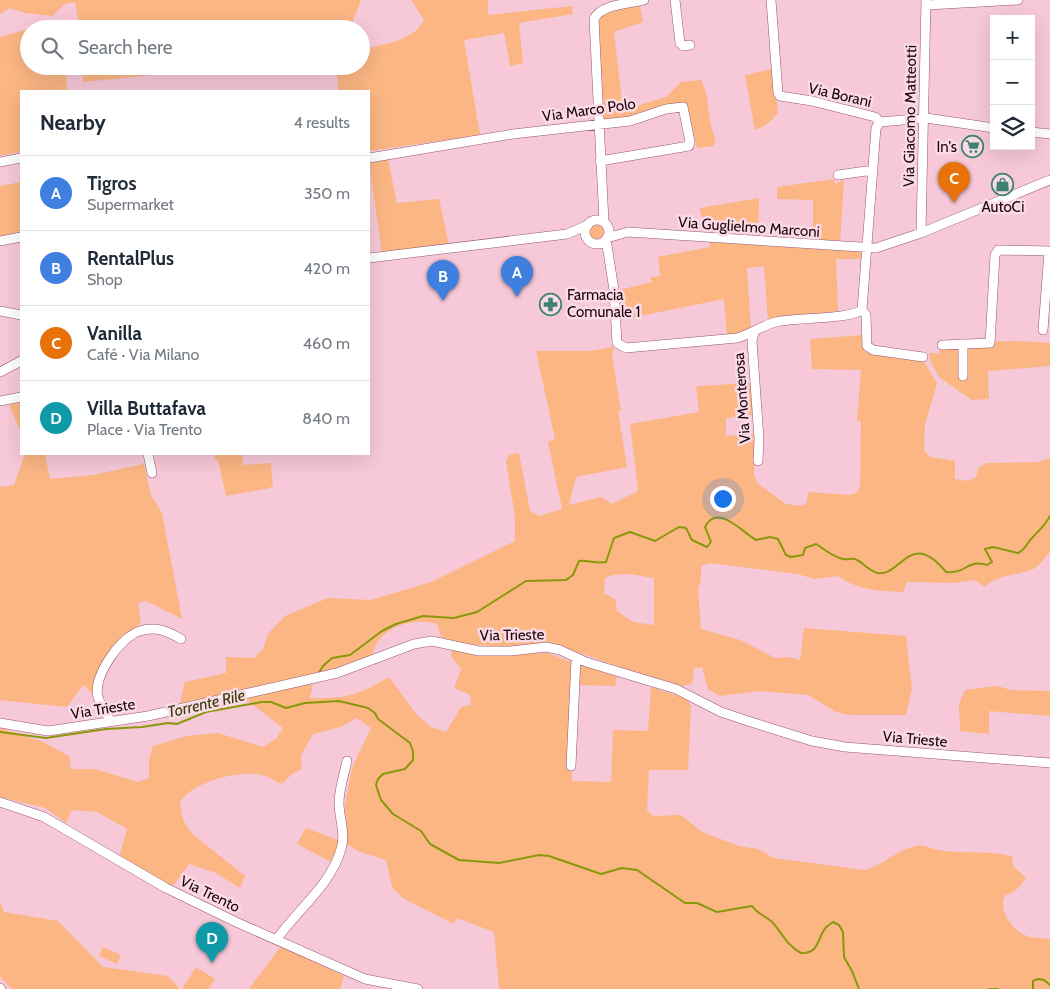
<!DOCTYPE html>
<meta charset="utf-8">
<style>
:root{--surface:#fff;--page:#f2f2f3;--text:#1f2937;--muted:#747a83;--line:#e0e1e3;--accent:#7c3aed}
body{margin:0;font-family:Cabin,sans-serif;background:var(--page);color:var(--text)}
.controls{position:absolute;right:15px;top:15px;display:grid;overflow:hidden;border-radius:0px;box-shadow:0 5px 20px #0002}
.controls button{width:45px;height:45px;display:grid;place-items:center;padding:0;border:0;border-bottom:1px solid var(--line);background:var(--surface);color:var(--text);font:25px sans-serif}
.you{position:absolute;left:722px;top:498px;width:18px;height:18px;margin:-12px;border:4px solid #fff;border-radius:50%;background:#1a73e8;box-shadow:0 0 0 8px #1a73e833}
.badge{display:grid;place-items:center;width:32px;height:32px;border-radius:50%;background:var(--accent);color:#fff;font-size:16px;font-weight:700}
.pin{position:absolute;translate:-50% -41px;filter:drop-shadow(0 1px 2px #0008)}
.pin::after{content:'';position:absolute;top:26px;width:18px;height:15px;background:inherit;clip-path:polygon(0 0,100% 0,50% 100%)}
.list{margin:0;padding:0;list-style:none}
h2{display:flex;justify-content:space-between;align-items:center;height:65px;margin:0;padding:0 20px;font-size:21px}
h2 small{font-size:16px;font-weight:400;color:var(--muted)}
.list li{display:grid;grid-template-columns:32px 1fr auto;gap:15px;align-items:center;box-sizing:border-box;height:75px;padding:0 20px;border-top:1px solid var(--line)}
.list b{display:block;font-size:19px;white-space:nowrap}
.list p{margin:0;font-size:16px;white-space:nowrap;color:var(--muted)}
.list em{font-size:16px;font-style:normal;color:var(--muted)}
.icon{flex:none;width:28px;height:28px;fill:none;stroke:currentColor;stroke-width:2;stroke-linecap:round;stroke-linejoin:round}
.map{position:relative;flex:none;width:1050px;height:989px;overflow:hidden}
.search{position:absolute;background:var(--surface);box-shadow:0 5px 20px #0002;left:20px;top:20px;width:350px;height:55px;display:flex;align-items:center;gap:12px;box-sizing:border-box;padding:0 18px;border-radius:28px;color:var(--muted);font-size:19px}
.panel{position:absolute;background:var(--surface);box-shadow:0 5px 20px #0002;left:20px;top:90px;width:350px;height:365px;border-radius:0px}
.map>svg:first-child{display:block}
</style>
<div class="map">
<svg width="1050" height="989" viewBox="0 0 1050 989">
<rect width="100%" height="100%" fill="#f7c8d8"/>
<path fill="#fbb684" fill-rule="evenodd" d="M0 0H361L350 29H80L75 2 64 4 53 16 25 13 10 8 0 14Z
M411 0H488V15L572 6 573 14 519 23 523 63 510 66 504 33 464 40 480 135 369 151V91H338L337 66H361V49C382 45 414 41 424 20Z
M637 5 640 6 643 22 614 32 623 110 666 97 681 82 701 80C711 98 706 121 716 139L713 146 697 148 688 108 685 104 631 118 602 122 597 20 601 14Z
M29 29V66H66L67 91H21V152L0 156V37Z
M82 66H163V74L83 82Z
M772 69 778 112C774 120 763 128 755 130L745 75Z
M388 159 397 203 439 199 449 245 382 253 369 162Z
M834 179 835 184 844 180 840 243 816 241 813 239V200L777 199V187Z
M21 182V234L0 238V186Z
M759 198 758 237 705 235 700 208Z
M590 232a7 7 0 1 1 14 0a7 7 0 1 1-14 0Z
M710 242 862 252 865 259H836L838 311 768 319 764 266 747 268 751 330 737 335 727 336 724 299 620 320 619 290 652 282 650 278 660 276 658 257 710 247Z
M862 335 864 352 923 360 937 383 925 425 924 451 931 457 955 461V479L969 481 976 477 979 467 987 463 1037 462 1050 458V552C1044 558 1040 566 1033 569 1017 576 997 574 985 587L975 580 954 583 907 582 903 592C878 591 858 590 838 576L814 579 798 574 709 563 701 566V581L698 588 701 629 740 640 775 658 789 657 800 660 804 628 906 636 912 688 906 715H849L836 712 808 695 759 691 720 696 708 689 702 667 694 668 692 684 678 687 551 643 509 647 464 644 441 637 437 624C413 617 377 627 373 655L349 666 179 707 185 682 226 673V657L254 658 263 649 268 634 285 616 328 598 371 600 431 582 515 541V517L506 461 509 455 519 453 530 511 539 516 562 509 548 442 555 439 536 351H590L614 347 612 354 621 411H618L627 467 576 477 569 505 601 497 612 504 638 491 630 424 699 412 696 387 699 386 752 383 754 415 726 418V436L756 434 754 474 757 483 786 504 802 506 807 502 808 492 850 495 856 493 860 487 861 421H857L861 370 812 369 810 339ZM629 574 654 578V625L633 622 617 611 615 599 604 593 605 578 613 575Z
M1017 341 1050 343V366L988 371 989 399 972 400 939 377 931 363 929 353 939 354 940 343Z
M21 402V432L9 405Z
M25 454H45L50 479 93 475 144 464 151 495 162 513 182 619 146 601 138 603 141 623C113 645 102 659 93 694L83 685 67 707 0 700V487L14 485Z
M214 454H242L243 465 271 463 273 485 270 488 226 496 218 460 216 461Z
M453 648 490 656 547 653 572 662 567 767 572 771V781L611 782 613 730 648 731 651 687 687 699 691 706 688 770H649L647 810 653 816 681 815 702 832 739 846 758 849 774 858 864 870C883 866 897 849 917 846 925 844 931 849 939 850 964 855 989 849 1013 857 1011 869 1019 870 1026 878 1020 886 1015 894 1005 895 998 912 1013 932 1030 937 1037 938 1044 938 1050 939V989H499L494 932 457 918 454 924 404 899 392 887 386 860 360 852 346 844 345 804 352 768 371 728 357 718 341 727 313 734 301 756 302 769 293 773 282 784C275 781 265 775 257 774 233 772 193 782 180 802L183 820 191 833 245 876 240 888 216 873 189 864 172 887 119 858 127 829 97 812 72 810 66 823 45 808 0 797V728L41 741 69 756 71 769H95L138 782 149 778V760L153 746 186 736 218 733 263 747 277 738 283 728 244 698 313 683 310 698C347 699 358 695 389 677L417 715 431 727 446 732 461 707 471 705 470 695 454 688 461 669 451 656Z
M581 663 617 677 615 686 577 685 578 666Z
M997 686 1011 690 1050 691V716L989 711V734L960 731 959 704 965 690Z
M306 828 340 841 331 862 297 844Z
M0 901 4 912 58 921 103 967 168 976 180 989H12L0 977Z
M281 946 344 976 340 989H249Z
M103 947 121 955 117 964 99 956Z
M196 967 215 979 209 989H182Z"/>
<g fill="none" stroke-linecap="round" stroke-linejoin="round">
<path stroke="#89980a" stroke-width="2" d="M318 674 323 666 332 658 350 655 382 631 396 624 423 616 454 618 477 612 526 581 566 580 573 575 579 561C589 560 596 564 606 562L614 538 630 532 655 541 679 527 686 528 692 540 707 547 711 542 705 527C717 502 743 533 756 540L770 537 778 539 786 555 791 557 803 555 805 548 816 544C824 549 833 557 843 559 847 560 851 558 855 559 863 562 868 571 878 573 901 577 910 528 946 572 968 574 965 559 987 565L992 562 985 549 993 547 1018 553C1026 549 1026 544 1032 538 1039 530 1045 526 1050 516
M0 732 46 738 106 729 142 727 168 723 177 724 206 712 262 702H271L286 708 305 703 339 701 368 708 375 713 378 719 410 743 413 751V760L405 769 383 774 378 779 376 785 381 800 393 814 421 831 430 844 459 860 499 863 539 855 549 856 601 874 622 868 637 870 685 903H697L717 912 752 906C758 915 767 916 774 924 782 934 788 946 801 953 818 954 817 941 824 930 826 927 830 924 833 922L839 925 843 932 844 957 852 971 859 989
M989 989H998
M1033 989V981L1038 979 1044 980 1050 985"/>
<defs>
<path id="minor" d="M675 0 680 43 683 46 690 45
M771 0 778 93 780 96 812 101 875 117 880 122 926 118 994 128
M927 5 1018 0
M880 122 876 128 862 310 866 315 867 346 873 350 923 357
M1031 132 1050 134
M369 158 513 134 630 121 666 109 683 107 690 142 689 146 600 161
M0 162 21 158
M838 175 873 170
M585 232a12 12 0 1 1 24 0a12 12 0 1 1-24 0Z
M604 222 594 19C601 4 629 4 644 0
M921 233 926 0
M607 238 628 232 876 248 921 233 1050 180
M606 239 614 290 617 343 626 348 737 338C751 334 763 325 776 322 799 317 845 320 862 310
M0 241 21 237
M369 258 567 234 588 225
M0 311 21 315
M1043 330 1049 251
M754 333 752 341 759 439 758 461
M963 344V376
M942 345 990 343 995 255 998 250 1050 251
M0 372 21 361
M0 401 21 397
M148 454 152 473
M110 721C107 713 100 705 98 697 92 677 121 636 140 631 156 626 167 631 181 639
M0 723 48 731 148 716 337 673 414 644 432 641 479 651H511L546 647 560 650 586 662 676 689 721 712 751 722 812 741 845 747 1050 763
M571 766 576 659
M0 802 44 817 166 888 236 922 365 979 418 989
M277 939C298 909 331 885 341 849 346 834 339 818 339 803 339 789 344 775 347 761
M0 988 1 989"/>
</defs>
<use href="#minor" stroke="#99566f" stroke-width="10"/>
<use href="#minor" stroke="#fff" stroke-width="9"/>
</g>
<defs>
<symbol id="supermarket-ring" viewBox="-11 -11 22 22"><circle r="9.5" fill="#fadae5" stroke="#3f8172" stroke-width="1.5"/><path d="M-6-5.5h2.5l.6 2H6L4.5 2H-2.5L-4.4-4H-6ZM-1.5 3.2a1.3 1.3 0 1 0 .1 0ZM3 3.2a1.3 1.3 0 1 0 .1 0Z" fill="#3f8172"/></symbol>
<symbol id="shop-ring" viewBox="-11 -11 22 22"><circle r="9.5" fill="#fadae5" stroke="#3f8172" stroke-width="1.5"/><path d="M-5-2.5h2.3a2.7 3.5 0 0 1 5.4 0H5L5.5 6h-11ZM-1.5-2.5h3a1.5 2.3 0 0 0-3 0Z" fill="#3f8172"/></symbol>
<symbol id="pharmacy-ring" viewBox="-11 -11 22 22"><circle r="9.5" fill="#fadae5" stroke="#3f8172" stroke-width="1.5"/><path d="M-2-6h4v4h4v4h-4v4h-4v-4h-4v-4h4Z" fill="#3f8172"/></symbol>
</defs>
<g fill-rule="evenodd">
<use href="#supermarket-ring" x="960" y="134" width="25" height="25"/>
<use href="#shop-ring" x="990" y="172" width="25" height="25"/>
<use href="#pharmacy-ring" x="538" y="292" width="25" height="25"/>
</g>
<g text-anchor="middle" stroke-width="5" stroke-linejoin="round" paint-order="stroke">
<g font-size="15" fill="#1a030c" stroke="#fadae5">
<text transform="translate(840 95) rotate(13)" y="5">Via Borani</text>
<text transform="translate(589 110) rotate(-8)" y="5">Via Marco Polo</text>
<text transform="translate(910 116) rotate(-89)" y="5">Via Giacomo Matteotti</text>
<text transform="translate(749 227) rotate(4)" y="5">Via Guglielmo Marconi</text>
<text transform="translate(742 398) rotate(-94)" y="5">Via Monterosa</text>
<text transform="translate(512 635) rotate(-1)" y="5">Via Trieste</text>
<text transform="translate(103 709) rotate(-9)" y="5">Via Trieste</text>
<text transform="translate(915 739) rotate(5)" y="5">Via Trieste</text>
<text transform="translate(210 894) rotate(26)" y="5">Via Trento</text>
</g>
<g font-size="15" fill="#1a030c" stroke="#fadae5" text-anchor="end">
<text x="957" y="152">In's</text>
<text x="1003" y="212" text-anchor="middle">AutoCi</text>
<text x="567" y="300" text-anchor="start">Farmacia<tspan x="567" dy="17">Comunale 1</tspan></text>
</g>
<g font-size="16" font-style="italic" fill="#373d0b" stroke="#fadae5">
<text transform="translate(206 703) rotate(-13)" y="6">Torrente Rile</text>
</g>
</g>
</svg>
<div class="controls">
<button>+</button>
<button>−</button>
<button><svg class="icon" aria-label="layers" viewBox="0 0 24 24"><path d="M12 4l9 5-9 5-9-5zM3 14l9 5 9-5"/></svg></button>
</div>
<div class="you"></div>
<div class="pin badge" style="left:517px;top:297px;background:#3f7fe0">A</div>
<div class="pin badge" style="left:443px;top:301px;background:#3f7fe0">B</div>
<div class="pin badge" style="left:954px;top:203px;background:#e8710a">C</div>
<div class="pin badge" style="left:212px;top:963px;background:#0f9aa8">D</div>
<div class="search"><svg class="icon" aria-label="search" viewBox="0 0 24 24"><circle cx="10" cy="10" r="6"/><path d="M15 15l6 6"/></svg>Search here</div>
<section class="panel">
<h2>Nearby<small>4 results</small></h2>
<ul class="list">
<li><span class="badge" style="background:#3f7fe0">A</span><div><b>Tigros</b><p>Supermarket</p></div><em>350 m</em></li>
<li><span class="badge" style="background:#3f7fe0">B</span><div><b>RentalPlus</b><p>Shop</p></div><em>420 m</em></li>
<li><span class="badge" style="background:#e8710a">C</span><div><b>Vanilla</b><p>Café · Via Milano</p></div><em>460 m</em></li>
<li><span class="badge" style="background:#0f9aa8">D</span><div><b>Villa Buttafava</b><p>Place · Via Trento</p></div><em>840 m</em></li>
</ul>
</section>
</div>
